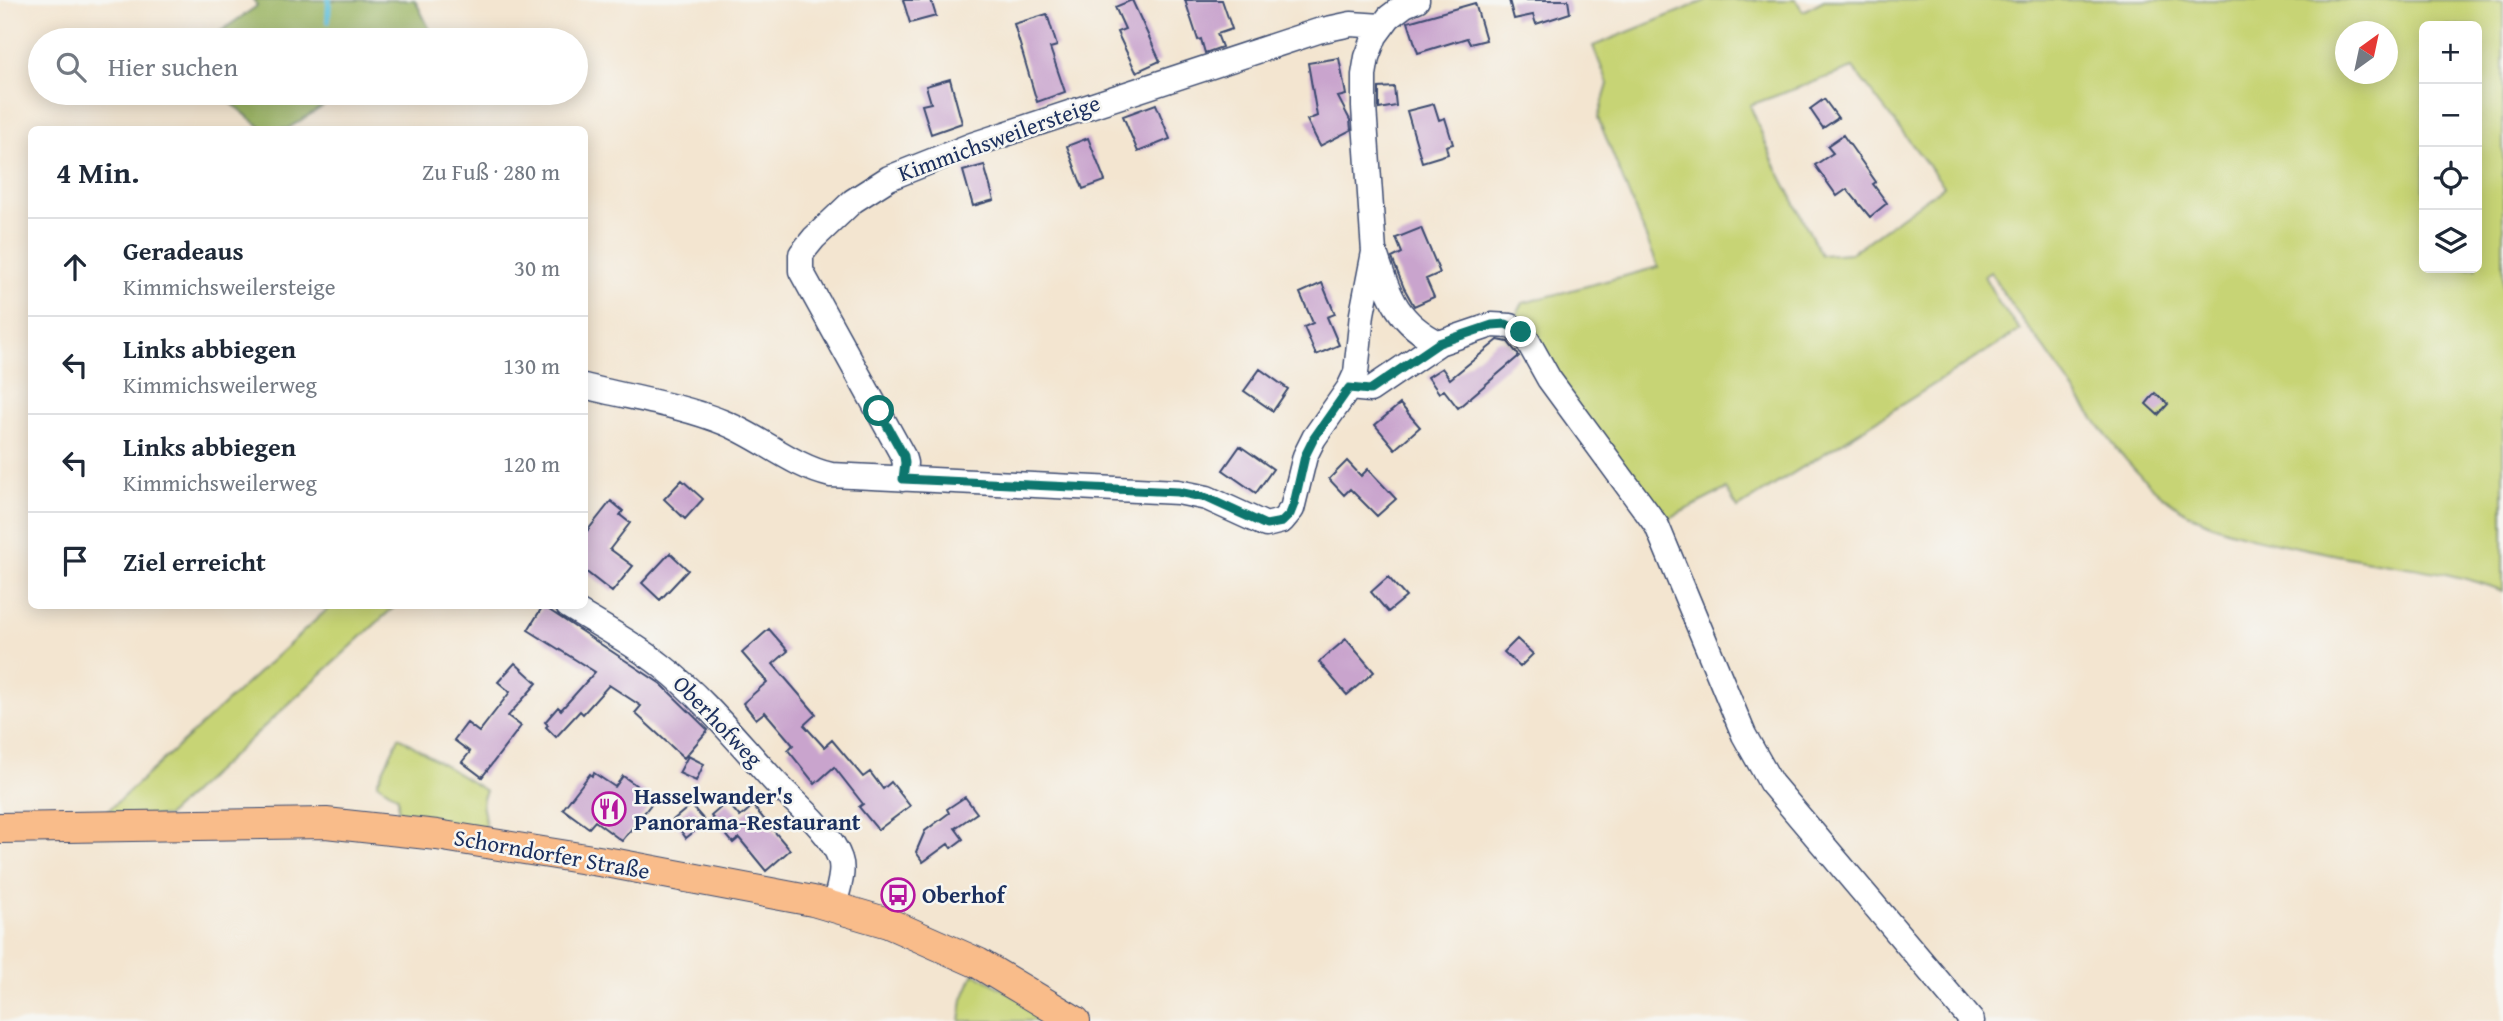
<!DOCTYPE html>
<html lang="de">
<meta charset="utf-8">
<style>
:root{--surface:#fff;--page:#f6f6f7;--text:#1f2937;--muted:#747a83;--line:#e0e1e3}
body{margin:0;font-family:"Gentium Book Plus",serif;background:var(--page);color:var(--text)}
.controls{position:absolute;right:21px;top:21px;display:grid;overflow:hidden;border-radius:10px;box-shadow:0 4px 18px #0003}
.controls button{width:63px;height:63px;display:grid;place-items:center;padding:0;border:0;border-bottom:2px solid var(--line);background:var(--surface);color:var(--text);font:35px sans-serif}
.compass{position:absolute;left:2335px;top:21px;width:63px;height:63px;border-radius:50%;background:var(--surface);box-shadow:0 4px 18px #0003;rotate:33deg}
.stop{position:absolute;width:21px;height:21px;margin:-16px;border:5px solid #0f766e;border-radius:50%;background:#fff}
.stop.end{background:#0f766e;border-color:#fff;box-shadow:0 2px 7px #0008}
.list{margin:0;padding:0;list-style:none}
h2{display:flex;justify-content:space-between;align-items:center;height:91px;margin:0;padding:0 28px;font-size:30px}
h2 small{font-size:23px;font-weight:400;color:var(--muted)}
.list li{display:grid;grid-template-columns:46px 1fr auto;gap:21px;align-items:center;box-sizing:border-box;height:98px;padding:0 28px;border-top:2px solid var(--line)}
.list b{display:block;font-size:26px;white-space:nowrap}
.list p{margin:0;font-size:23px;white-space:nowrap;color:var(--muted)}
.list em{font-size:23px;font-style:normal;color:var(--muted)}
.icon{flex:none;width:38px;height:38px;fill:none;stroke:currentColor;stroke-width:2;stroke-linecap:round;stroke-linejoin:round}
.map{position:relative;flex:none;width:2503px;height:1021px;overflow:hidden}
.search{position:absolute;background:var(--surface);box-shadow:0 4px 18px #0003;left:28px;top:28px;width:560px;height:77px;display:flex;align-items:center;gap:18px;box-sizing:border-box;padding:0 24px;border-radius:38px;color:var(--muted);font-size:26px}
.panel{position:absolute;background:var(--surface);box-shadow:0 4px 18px #0003;left:28px;top:126px;width:560px;height:483px;border-radius:10px}
.map>svg:first-child{display:block}
</style>
<div class="map">
<svg width="2503" height="1021" viewBox="0 0 2503 1021">
<rect width="100%" height="100%" fill="#f6f6f2"/>
<filter id="ink" filterUnits="userSpaceOnUse"><feTurbulence type="fractalNoise" baseFrequency=".0143" numOctaves="2"/><feDisplacementMap in="SourceGraphic" scale="14" xChannelSelector="R" yChannelSelector="G"/><feConvolveMatrix kernelMatrix="1 2 1 2 8 2 1 2 1" color-interpolation-filters="sRGB"/></filter>
<filter id="wash" filterUnits="userSpaceOnUse"><feTurbulence type="fractalNoise" baseFrequency=".00686" numOctaves="4" result="noise"/><feDisplacementMap in="SourceGraphic" scale="28" xChannelSelector="R" yChannelSelector="G"/><feGaussianBlur stdDeviation="1.57" result="paint"/><feColorMatrix in="noise" values="0 0 0 0 0 0 0 0 0 0 0 0 0 0 0 0 0 1.4 0 .05"/><feComposite in="paint" operator="in"/></filter>
<g filter="url(#wash)">
<rect width="100%" height="100%" fill="#f3e5d0"/>
<path fill="#c7d475" stroke="#71826a" stroke-width="2" fill-rule="evenodd" d="M1707 0H1796L1803 11 1824 0H2503V591C2449 569 2388 566 2332 554 2286 544 2235 538 2193 516 2133 485 2091 413 2052 359 2031 330 2008 304 1991 272L1984 276 2000 305 2020 330 1738 508 1726 489 1660 523 1514 319 1523 303 1658 267 1598 118 1608 84 1593 46ZM2424 26H2477V268H2424ZM2346 32H2388V74H2346ZM1853 68 1944 186 1851 253 1821 255 1772 159 1750 105Z
M331 606H395L167 816 101 817Z
M399 737 486 791C477 808 488 813 485 829L398 820V797L377 783Z
M974 973 1058 1021H960L963 999Z"/>
<path fill="#9db666" stroke="#5c7262" stroke-width="2" d="M254 0H415L430 30 416 40H208L257 6Z
M219 93H344L287 129H263Z"/>
<g fill="none" stroke-linecap="round" stroke-linejoin="round">
<path stroke="#5bbdda" stroke-width="6" d="M328 21 329 0"/>
</g>
<g id="blocks">
<path fill="#c9a4cd" d="M903 0H931L936 16 910 23Z
M1132 0 1160 61 1136 72 1117 32 1125 29 1115 7Z
M1185 0H1222L1232 29 1217 34 1222 47 1205 53 1201 39 1198 40Z
M1509 0H1568L1570 13 1536 24 1533 15 1514 19Z
M1475 3 1486 40 1470 44 1467 38 1418 53 1408 22Z
M1047 14 1057 46 1050 48 1065 92 1037 102 1014 24Z
M1339 58 1346 95 1338 97 1350 120 1351 130 1320 146 1307 120 1317 116 1308 63Z
M950 79 962 123 931 134 922 105 931 103 926 86Z
M1394 87 1396 106 1379 109V88Z
M1824 99 1838 118 1823 128 1810 109Z
M1156 104 1170 139 1138 152 1123 116Z
M1434 104 1439 120 1445 118 1453 144 1446 146 1448 154 1422 162 1407 111Z
M1843 135 1876 182 1873 184 1887 203 1870 217 1847 189 1837 196 1815 165 1833 153 1827 146Z
M1088 138 1105 181 1083 189 1067 146Z
M984 165 994 200 973 206 963 171Z
M1421 228 1440 273 1426 279 1434 297 1414 306 1404 288 1392 258 1402 253 1396 238Z
M1322 283 1335 314 1327 317 1339 345 1316 355 1304 327 1313 323 1300 293Z
M1498 340 1508 342 1519 356 1458 408 1444 390 1439 393 1428 377 1442 368 1450 379Z
M1260 369 1288 389 1273 411 1244 391Z
M2155 393 2168 404 2158 415 2146 404Z
M1400 404 1420 427 1395 449 1375 425Z
M1240 446 1273 469 1256 493 1223 470Z
M1347 461 1361 476 1368 469 1396 499 1377 516 1350 489 1344 495 1329 479Z
M682 480 703 499 685 519 664 499Z
M611 501 623 511 620 515 630 523 610 549 633 566 612 592 584 570V535Z
M670 553 688 570 660 600 642 583Z
M1388 577 1406 597 1388 612 1371 592Z
M543 606 661 684 708 730 684 758 635 713 641 706 609 685 583 714 580 711 556 737 546 727 548 725 545 722 558 707 561 710 595 672 528 630Z
M769 629 788 651 773 664 816 714 804 725 824 747 832 740 863 777 870 772 883 789 891 782 910 806 878 830 859 807 863 804 834 767 815 784 788 750 793 745 765 712 756 719 743 703 767 682 742 653Z
M1346 639 1374 672 1347 695 1319 662Z
M1517 639 1533 654 1520 667 1504 652Z
M515 663 537 683 508 716 521 726 482 777 462 762 470 752 454 740 467 723 479 732 510 692 498 682Z
M688 756 704 764 696 781 679 773Z
M594 773 615 787 623 776 655 799 622 841 595 821 589 828 563 809 590 774 592 776Z
M965 797 977 813 955 828 963 839 951 848 948 844 923 862 916 852 925 831 949 813 947 809Z
M727 802 740 817 753 806 790 850 766 871 739 838 733 843 711 816Z
M691 805 706 822 686 838 673 820Z"/>
</g>
</g>
<g filter="url(#ink)">
<use href="#blocks" fill-opacity="0" stroke="#3b4a6f" stroke-width="2"/>
<g fill="none" stroke-linecap="round" stroke-linejoin="round">
<defs>
<path id="minor" d="M1375 253C1389 295 1396 322 1439 343
M584 386C631 398 681 405 725 423 762 438 792 466 831 475L1178 492 1207 498 1266 525 1282 521 1292 509 1305 456 1314 438 1349 388 1356 373 1362 314 1374 252 1364 107V75L1367 57 1375 36 1389 17 1405 5 1417 0
M1349 388 1370 390 1439 343 1492 325 1511 326 1525 336 1549 379 1657 526 1744 735 1771 783 1972 1021
M903 479 905 463 903 456 801 271V254L814 238 853 201 889 178 972 145 1318 31 1351 24 1382 26
M568 606C599 625 633 643 662 666 707 701 740 745 778 785 797 804 832 834 840 859 845 873 837 892 834 906"/>
<path id="major" d="M0 828 326 823 437 835 617 864 813 901 888 923 978 963 1075 1021"/>
</defs>
<use href="#minor" stroke="#3b4a6f" stroke-width="27"/>
<use href="#major" stroke="#3b4a6f" stroke-width="32"/>
<use href="#minor" stroke="#fff" stroke-width="24"/>
<use href="#major" stroke="#f9bc8a" stroke-width="30"/>
</g>
</g>
<g fill="none" stroke-linecap="round" stroke-linejoin="round" filter="url(#ink)">
<path stroke="#0f766e" stroke-width="9" d="M879 411 904 456 905 463 903 479 1178 492 1207 498 1266 525 1282 522 1290 514 1294 504 1305 456 1314 438 1349 388 1370 390 1439 343 1492 325 1506 324 1521 332"/>
</g>
<defs>
<symbol id="restaurant-ring" viewBox="-11 -11 22 22"><circle r="9.5" fill="#f6f6f2" stroke="#b5179e" stroke-width="1.5"/><path d="M-5-6h1v4h1v-4h1v4h1v-4h1v5L-1.5 .5V6h-2V.5L-5-1ZM5-6V6H3V1.5H1.5Q1.5-4 5-6Z" fill="#b5179e"/></symbol>
<symbol id="bus-ring" viewBox="-11 -11 22 22"><circle r="9.5" fill="#f6f6f2" stroke="#b5179e" stroke-width="1.5"/><path d="M-5-6H5V4H4V6H2V4H-2V6H-4V4H-5ZM-3.5-4V0h7V-4ZM-3.5 1.2v1.5H-2V1.2ZM2 1.2v1.5H3.5V1.2Z" fill="#b5179e"/></symbol>
</defs>
<g fill-rule="evenodd">
<use href="#restaurant-ring" x="590" y="790" width="38" height="38"/>
<use href="#bus-ring" x="879" y="876" width="38" height="38"/>
</g>
<g text-anchor="middle" stroke-width="5" stroke-linejoin="round" paint-order="stroke">
<g font-size="23" fill="#1b2f5e" stroke="#f6f6f2">
<text transform="translate(999 138) rotate(-20)" y="8">Kimmichsweilersteige</text>
<text transform="translate(718 721) rotate(46)" y="8">Oberhofweg</text>
<text transform="translate(552 854) rotate(10)" y="8">Schorndorfer Straße</text>
</g>
<g font-size="23" font-weight="bold" fill="#1b2f5e" stroke="#f6f6f2" text-anchor="start">
<text x="634" y="804">Hasselwander's<tspan x="634" dy="26">Panorama-Restaurant</tspan></text>
<text x="922" y="903">Oberhof</text>
</g>
</g>
</svg>
<div class="controls">
<button>+</button>
<button>−</button>
<button><svg class="icon" aria-label="locate" viewBox="0 0 24 24"><circle cx="12" cy="12" r="6"/><path d="M12 2v4M12 18v4M2 12h4M18 12h4"/></svg></button>
<button><svg class="icon" aria-label="layers" viewBox="0 0 24 24"><path d="M12 4l9 5-9 5-9-5zM3 14l9 5 9-5"/></svg></button>
</div>
<svg class="compass" viewBox="-18 -18 36 36"><path d="M0-13l5 13h-10z" fill="#e53935"/><path d="M0 13l5-13h-10z" fill="#747a83"/></svg>
<div class="stop" style="left:879px;top:411px"></div>
<div class="stop end" style="left:1521px;top:332px"></div>
<div class="search"><svg class="icon" aria-label="search" viewBox="0 0 24 24"><circle cx="10" cy="10" r="6"/><path d="M15 15l6 6"/></svg>Hier suchen</div>
<section class="panel">
<h2>4 Min.<small>Zu Fuß · 280 m</small></h2>
<ul class="list">
<li><svg class="icon" aria-label="ahead" viewBox="0 0 24 24"><path d="M12 20V5M6 11l6-6 6 6"/></svg><div><b>Geradeaus</b><p>Kimmichsweilersteige</p></div><em>30 m</em></li>
<li><svg class="icon" aria-label="left" viewBox="0 0 24 24"><path d="M17 20v-9H6M10 6l-5 5 5 5"/></svg><div><b>Links abbiegen</b><p>Kimmichsweilerweg</p></div><em>130 m</em></li>
<li><svg class="icon" aria-label="left" viewBox="0 0 24 24"><path d="M17 20v-9H6M10 6l-5 5 5 5"/></svg><div><b>Links abbiegen</b><p>Kimmichsweilerweg</p></div><em>120 m</em></li>
<li><svg class="icon" aria-label="arrive" viewBox="0 0 24 24"><path d="M6 21V4h12l-3 4 3 4H6"/></svg><div><b>Ziel erreicht</b></div></li>
</ul>
</section>
</div>
